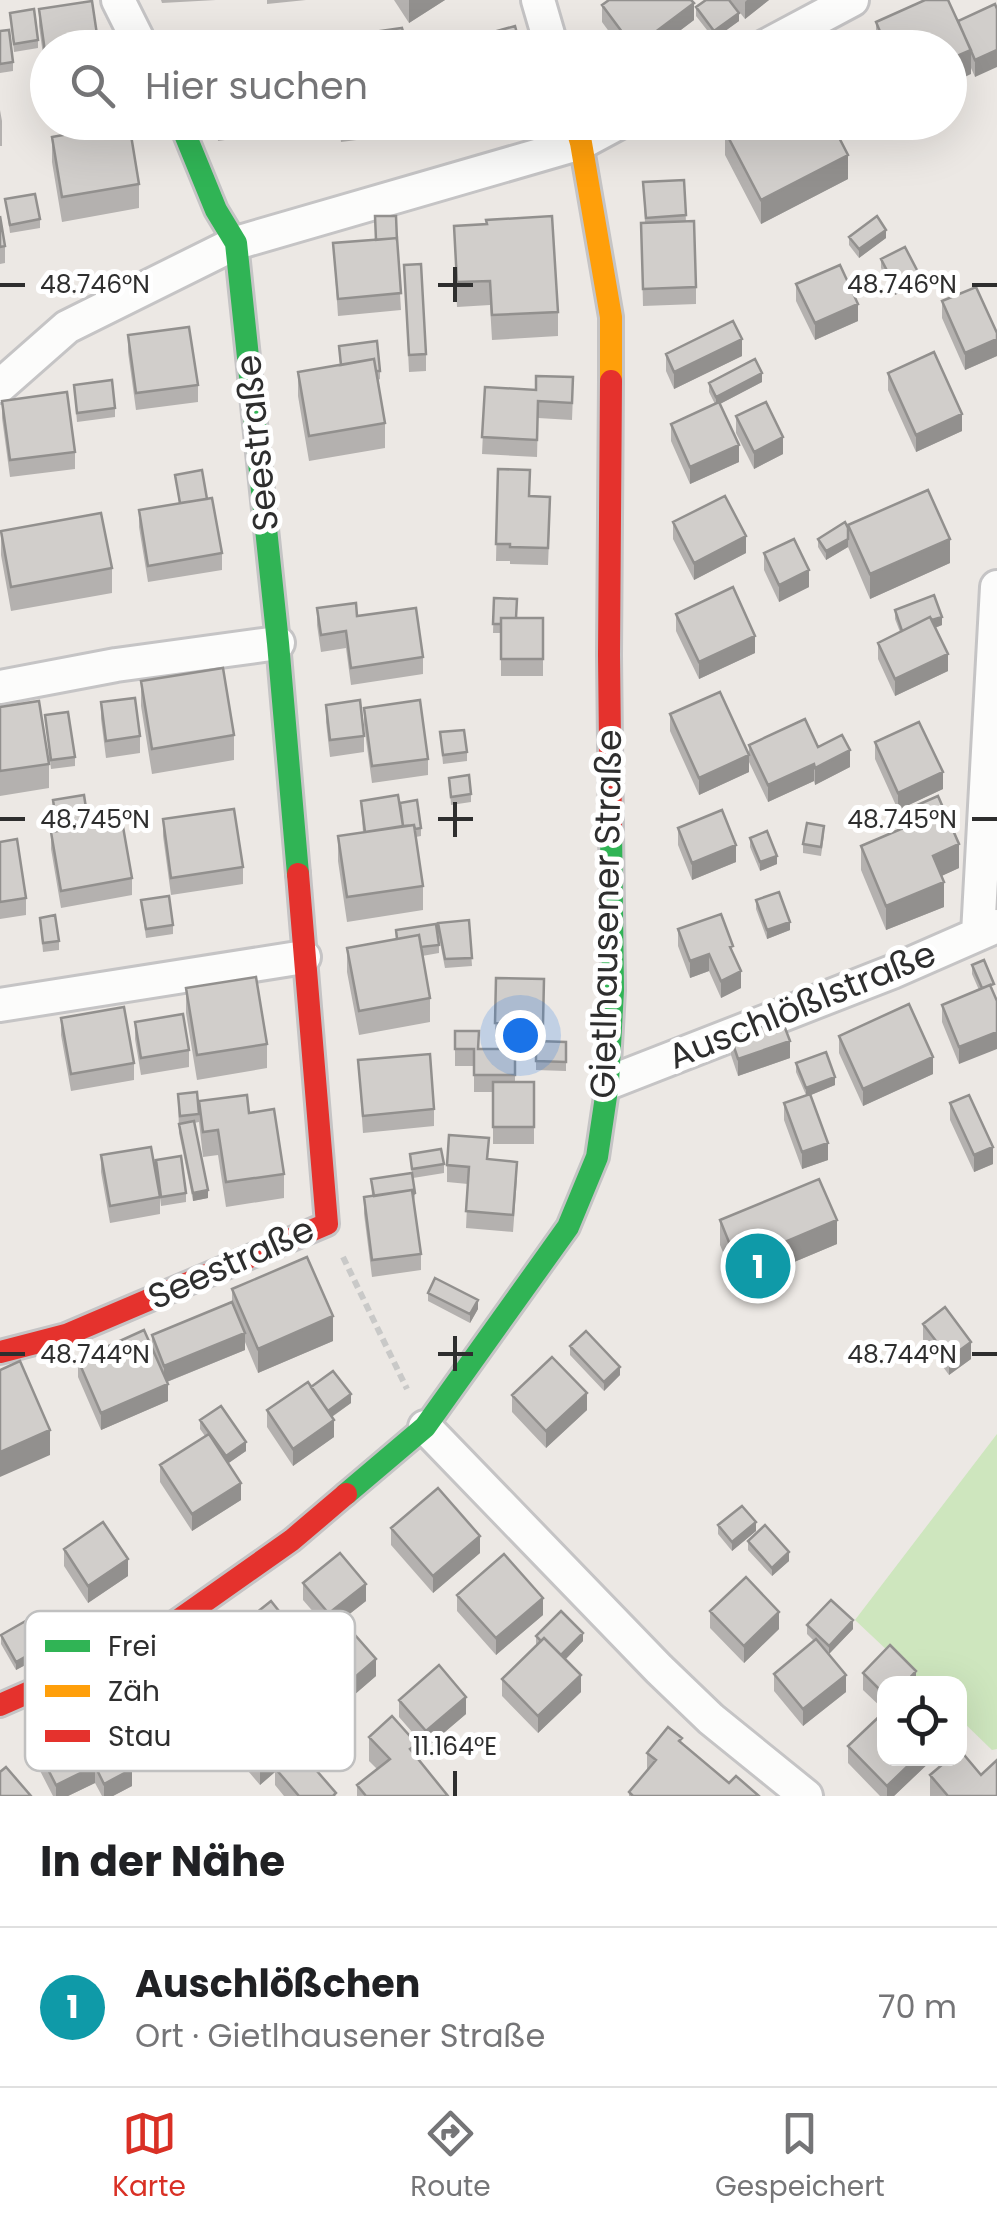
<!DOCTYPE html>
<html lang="de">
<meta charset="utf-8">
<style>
:root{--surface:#fff;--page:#f6f6f6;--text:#202124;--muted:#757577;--line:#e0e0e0;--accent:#d93025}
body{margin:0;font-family:Poppins,sans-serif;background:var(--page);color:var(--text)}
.controls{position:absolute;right:30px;bottom:30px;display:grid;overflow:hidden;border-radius:20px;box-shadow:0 10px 40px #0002}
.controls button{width:90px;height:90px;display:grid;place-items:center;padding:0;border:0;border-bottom:2px solid var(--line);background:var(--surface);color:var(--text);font:50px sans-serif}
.you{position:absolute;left:520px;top:1035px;width:35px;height:35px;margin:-25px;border:8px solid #fff;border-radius:50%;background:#1a73e8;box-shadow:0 0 0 15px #1a73e833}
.badge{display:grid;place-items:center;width:65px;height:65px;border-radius:50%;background:var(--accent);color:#fff;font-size:32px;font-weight:700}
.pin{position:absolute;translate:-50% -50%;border:5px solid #fff;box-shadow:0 2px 10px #0006}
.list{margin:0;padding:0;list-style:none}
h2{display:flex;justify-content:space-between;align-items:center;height:130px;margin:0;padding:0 40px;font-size:42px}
h2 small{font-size:32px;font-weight:400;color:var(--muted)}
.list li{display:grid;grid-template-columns:65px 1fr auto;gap:30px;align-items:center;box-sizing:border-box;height:160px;padding:0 40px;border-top:2px solid var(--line)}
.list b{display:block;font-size:38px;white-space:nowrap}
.list p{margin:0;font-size:32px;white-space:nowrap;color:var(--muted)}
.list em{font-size:32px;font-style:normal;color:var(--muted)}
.icon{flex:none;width:55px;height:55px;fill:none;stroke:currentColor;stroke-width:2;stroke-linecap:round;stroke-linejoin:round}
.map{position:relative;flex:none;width:997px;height:1796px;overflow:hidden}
.search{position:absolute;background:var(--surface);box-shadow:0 10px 40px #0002;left:30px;right:30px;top:30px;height:110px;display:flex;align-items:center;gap:25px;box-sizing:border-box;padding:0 35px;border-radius:55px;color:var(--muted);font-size:38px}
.sheet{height:290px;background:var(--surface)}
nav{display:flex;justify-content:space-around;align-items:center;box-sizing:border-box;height:140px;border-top:2px solid var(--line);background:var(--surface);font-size:28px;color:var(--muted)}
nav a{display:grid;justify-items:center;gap:5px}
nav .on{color:var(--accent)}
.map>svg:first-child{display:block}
</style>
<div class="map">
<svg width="997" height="1796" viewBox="0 0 997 1796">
<rect width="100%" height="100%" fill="#ece8e4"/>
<path fill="#cee6be" d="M997 1434V1749L992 1750 960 1719V1684L922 1683 855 1620Z"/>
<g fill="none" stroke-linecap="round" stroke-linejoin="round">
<defs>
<path id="street" d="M118 0 142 48
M538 0 552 48
M762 48 852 0
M0 386 67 327 236 243 581 143 620 122
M0 687 116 665 278 643
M978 934 997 587
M0 1005 304 957
M608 1083 892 972 997 926
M425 1427 659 1669 711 1719 806 1796"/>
<path id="fast" d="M180 122 216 210 236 243 278 643 298 874
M346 1494 425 1427 568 1227 597 1157 608 1083 613 990 611 830"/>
<path id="slow" d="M575 122 581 143 611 317V381"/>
<path id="jam" d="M611 381 609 655 611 830
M0 1352 66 1335 327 1224 298 874
M0 1705 153 1638 292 1540 346 1494"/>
</defs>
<use href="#street" stroke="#c5c4c5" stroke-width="38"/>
<use href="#fast" stroke="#c5c4c5" stroke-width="28"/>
<use href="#slow" stroke="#c5c4c5" stroke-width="28"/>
<use href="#jam" stroke="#c5c4c5" stroke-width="28"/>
<path stroke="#c9c9c8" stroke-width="6" stroke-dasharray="8 5" stroke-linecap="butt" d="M343 1257 407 1389"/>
<use href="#street" stroke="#fcfcfb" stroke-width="32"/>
<use href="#fast" stroke="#30b455" stroke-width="22"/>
<use href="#slow" stroke="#ff9f0a" stroke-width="22"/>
<use href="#jam" stroke="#e5322d" stroke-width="22"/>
</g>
<path fill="#b4b1af" d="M161 0H216L162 3Z
M267 0H306L267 4Z
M394 0H445L409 23Z
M730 0H769L745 19Z
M995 4 975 77 971 68V74L950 48H876V22L958 21Z
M602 5 694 20 657 48H621L602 22Z
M696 7 739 21 714 39 696 16Z
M39 9 48 48 47 83 39 26Z
M10 13 38 40V48L14 52Z
M0 31 13 62V71L0 73Z
M0 110 2 121V146H0Z
M91 122H126L139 184V208L62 222 52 162V137L92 130Z
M216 122H259V135L218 141Z
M339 122H457V127L341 142Z
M725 131 848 179 761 224 725 155Z
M684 180 686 222 696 287V304L643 306 641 223H645L643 182Z
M5 199 40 219V228L10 233Z
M0 216 5 246V263L0 264Z
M454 226 558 312V336L492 340 490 305 457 307Z
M849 237 886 238 859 258 849 245Z
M333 243 397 246 401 310 338 316Z
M881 259 919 283 895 295 881 268Z
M404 265 426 354V371L409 372Z
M796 284 858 321 815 340 796 301Z
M942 301 997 333V356L965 370 942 318Z
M128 335 198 385V402L136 410 128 352Z
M339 346 380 371V379L378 380 385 423V448L309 461 298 396V372L340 365Z
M666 354 742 356 674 389 666 371Z
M888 373 962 431 916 452 888 390Z
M762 382 720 404 739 462 690 484 671 441V424L715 404 709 392V383Z
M74 385 115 408V417L77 422Z
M485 387 573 394 572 420 538 418 537 457 482 454Z
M2 401 75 452V469L10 477 2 418Z
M736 416 783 454 754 469 736 433Z
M498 469 550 514 548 565 510 564V561H496Z
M175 475 207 499 222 553V570L148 582 139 527V510L179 503Z
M673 522 746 553 694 580 673 539Z
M848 528 950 563 870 599 848 547 826 560 818 547V539Z
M1 531 112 568V593L11 611 1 555Z
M764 553 809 587 779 602 764 570Z
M494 598 517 618H543V676H501V633H493Z
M317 608 357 616 423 657V674L351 685 346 648 321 652 317 625Z
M895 610 942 625 935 628 948 671 895 696 878 659V643L900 632 895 619Z
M676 614 755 653 699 679 676 631Z
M141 681 234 735V760L152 774 141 706Z
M101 702 140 736V753L106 758 101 719Z
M326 705 364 736V752L330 757 326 722Z
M0 707 49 764V788L0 796Z
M364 708 428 759V775L372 783 364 725Z
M670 714 749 772 699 795 670 731Z
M45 715 75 757V766L51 769Z
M440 732 467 752V761L443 764Z
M875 742 943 789 898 810 875 759Z
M749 745 818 747 850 767 815 785 814 781 768 802 749 762Z
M449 778 471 794V802L451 805Z
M53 800 88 821V826L132 878V895L61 908 51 849V832L56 831Z
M361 801 400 803 421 828V836L416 837 423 886V910L347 922 338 861V836L363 833Z
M901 812 959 868 941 876 944 907 886 930 861 870V846L901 829Z
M163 819 243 867V884L171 895 163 836Z
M678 828 736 862 692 880 678 845Z
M824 835 821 856 803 853V844Z
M750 838 777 864 760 871 750 847Z
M0 842 26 898V915L0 919Z
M141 900 173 925V934L146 938Z
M756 900 790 930 767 939 756 909Z
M40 918 59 941V950L43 952Z
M469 920 472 966 445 968 438 932V923Z
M678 929 733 953 741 988 721 998 709 971 690 978 678 946Z
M396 930 439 945V953L422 956 430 998V1022L359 1035 347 972V948L396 939Z
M972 965 994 993 959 1064 942 1022V1005L979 990 972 974Z
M496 978 544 979 543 1041 495 1040Z
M186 988 267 1044V1068L197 1080 186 1013Z
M61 1018 134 1063V1080L71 1091 61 1035Z
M135 1022 189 1050V1067L141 1075 135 1039Z
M455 1031 479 1049H515V1082H534V1144H493V1092H474V1066H455Z
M839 1036 933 1074 863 1106 839 1053Z
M731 1038 790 1058 738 1076 731 1055Z
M536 1041 566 1042V1071L536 1070Z
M358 1060 434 1109V1126L363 1133Z
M796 1063 835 1085 811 1095 828 1160 802 1169 784 1120V1103L806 1095 796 1072Z
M178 1094 199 1107 249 1113 284 1174V1198L226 1207 218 1155 203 1157 199 1122 194 1123 208 1198 193 1201 179 1133Z
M950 1103 993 1164 974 1172 950 1120Z
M410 1154 444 1164V1173L413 1178 415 1193 414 1202 421 1254V1270L372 1277 364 1214V1197L372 1196 371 1179 412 1173Z
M101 1155 160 1197V1214L110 1223 101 1172Z
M156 1160 186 1193V1202L161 1206Z
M488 1160 517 1178 513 1232 466 1228 468 1184 447 1182V1165Z
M720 1220 837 1244 737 1286 720 1245Z
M232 1289 333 1341 258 1373 245 1342V1350L167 1382 168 1401 101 1430 78 1377V1360L152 1348V1335L232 1302Z
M428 1293 478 1309 470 1323 428 1301Z
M923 1324 971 1359 949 1375 923 1340Z
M570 1346 620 1375 604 1391 570 1355Z
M311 1387 351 1403 332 1417 334 1437 293 1466 267 1427V1410Z
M512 1395 587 1410 546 1448 512 1412Z
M200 1420 246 1451 228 1463 241 1500 192 1531 160 1482V1465L205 1436 200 1429Z
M718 1525 756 1531 732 1551 718 1534Z
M391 1528 480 1553 433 1593 391 1545Z
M748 1541 789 1561 772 1576 748 1550Z
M64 1549 128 1576 88 1603 64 1566Z
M303 1583 366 1601 342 1620 376 1676 354 1695 328 1665V1673L319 1680 302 1661V1653L312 1647V1631L322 1622 303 1600Z
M457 1595 543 1615 496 1655 457 1611Z
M710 1611 779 1629 744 1663 710 1628Z
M807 1625 853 1629 829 1654 846 1692 803 1726 774 1691V1674L814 1641 807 1634Z
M240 1626 294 1647 262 1671 240 1642Z
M1 1635 46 1654 16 1670 1 1644Z
M536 1636 583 1641 566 1659 581 1692 538 1733 502 1696V1679L536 1646Z
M863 1673 916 1684H884V1710L863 1690Z
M147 1688 207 1719 171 1742 147 1704Z
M399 1700 466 1714 426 1748 399 1717Z
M103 1712 132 1786 113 1796H102L95 1783 68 1796H53L36 1763V1746Z
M220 1721 291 1754 336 1796H284L275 1785V1772L260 1785 220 1738Z
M369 1737 448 1796H357V1785L377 1769 369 1761Z
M682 1744 729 1783 759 1796H629V1792L647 1771V1753Z
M848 1746 884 1758H934L894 1796H880L848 1763Z
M930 1775H981L997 1796H930Z"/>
<path fill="#92908e" d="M409 0H445L409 23Z
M747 0H769L745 19V2Z
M694 3V20L657 48H634Z
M739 13V21L714 39V31Z
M971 50V74L950 84V59Z
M997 50V67L975 77V60Z
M848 155V179L761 224V200Z
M886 230V238L859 258V249Z
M919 274V283L895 295V286Z
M858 304V321L815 340V323Z
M742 339V356L674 389V372Z
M997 339V356L965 370V353Z
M762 373V382L716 406V397Z
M962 414V431L916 452V435Z
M783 437V454L754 469V452Z
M739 445V462L690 484V467Z
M746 536V553L694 580V563Z
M848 539V547L826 560V551Z
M950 539V563L870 599V574Z
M809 570V587L779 602V585Z
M942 617V625L903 640V632Z
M755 636V653L699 679V662Z
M948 654V671L895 696V679Z
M850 750V767L815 785V768Z
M749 755V772L699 795V778Z
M814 764V781L768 802V785Z
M943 772V789L898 810V793Z
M959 844V868L933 880V856Z
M736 845V862L692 880V863Z
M777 856V864L760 871V862Z
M944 882V907L886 930V906Z
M790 922V930L767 939V930Z
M709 954V971L690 978V961Z
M741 971V988L721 998V981Z
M997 1032V1049L959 1064V1047Z
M790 1041V1058L738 1076V1059Z
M933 1057V1074L863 1106V1089Z
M835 1077V1085L806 1097V1088Z
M828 1143V1160L802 1169V1152Z
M993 1147V1164L974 1172V1155Z
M208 1190V1198L193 1201V1193Z
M837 1220V1244L737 1286V1262Z
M478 1300V1309L470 1323V1314Z
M333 1316V1341L258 1373V1349Z
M245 1333V1350L164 1383V1366Z
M971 1342V1359L949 1375V1358Z
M620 1367V1375L604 1391V1382Z
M168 1384V1401L101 1430V1413Z
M587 1393V1410L546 1448V1431Z
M351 1394V1403L327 1420V1411Z
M334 1420V1437L293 1466V1449Z
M50 1430V1455L0 1477V1452Z
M246 1442V1451L226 1465V1456Z
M241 1483V1500L192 1531V1514Z
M756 1522V1531L732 1551V1542Z
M480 1536V1553L433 1593V1576Z
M789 1552V1561L772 1576V1568Z
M128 1559V1576L88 1603V1586Z
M366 1584V1601L333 1627V1610Z
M543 1598V1615L496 1655V1638Z
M779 1612V1629L744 1663V1646Z
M853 1620V1629L829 1654V1646Z
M294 1630V1647L262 1671V1654Z
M583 1633V1641L558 1667V1658Z
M46 1645V1654L16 1670V1662Z
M376 1659V1676L354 1695V1678Z
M328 1664V1673L319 1680V1672Z
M916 1671V1684H904Z
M581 1675V1692L538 1733V1716Z
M846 1675V1692L803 1726V1709Z
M466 1697V1714L426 1748V1731Z
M207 1702V1719L171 1742V1725Z
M291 1741V1758L275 1768V1772L260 1785V1768Z
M916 1758H934L894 1796H887V1786Z
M95 1766V1783L68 1796H56V1785Z
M132 1769V1786L113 1796H104V1784Z"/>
<path fill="#d1cecb" stroke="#92908e" stroke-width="2.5" d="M609 0H691L694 3 634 48 602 5Z
M706 0H729L739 13 714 31 696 7Z
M925 0H948L971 50 950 59V48H887L876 22Z
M92 1 99 48H48L47 66 39 9Z
M995 4 997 9V50L975 60 958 21Z
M34 9 38 40 14 44 10 13Z
M515 26 521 48H478L475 37Z
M402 28 408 48H343L345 36Z
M9 30 13 62 0 64V31Z
M92 122H126V124L93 130Z
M741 122H831L848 155 761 200 725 131Z
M129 123 139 184 62 197 52 137Z
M684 180 686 215 646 218 643 182Z
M35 194 40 219 10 225 5 199Z
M0 216 5 246 0 247Z
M375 216H396L397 241V238L376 240Z
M552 216 558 312 492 315 490 281 457 282 454 226 487 224 486 220Z
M877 216 886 230 859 249 849 237Z
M694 221 696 287 643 289 641 223Z
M397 238 401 293 338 299 333 243Z
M905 247 919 274 895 286 881 259Z
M421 264 426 354 409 355 404 265Z
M840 265 858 304 815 323 796 284Z
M976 287 997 333V339L965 353 942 301Z
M733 321 742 339 674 372 666 354Z
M189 327 198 385 136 393 128 335Z
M377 341 380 371H376L374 359 341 365 339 346Z
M934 352 962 414 916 435 888 373Z
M374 359 385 423 309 436 298 372Z
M755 359 762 373 716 397 709 383Z
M536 376 573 377 572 403 538 401 537 440 482 437 485 387 536 390Z
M112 380 115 408 77 413 74 385Z
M67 392 75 452 10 460 2 401Z
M719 402 739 445 690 467 671 424Z
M766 402 783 437 754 452 736 416Z
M498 469 530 470 529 496 550 497 548 548 510 547V544H496Z
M202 470 207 499 180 503 175 475Z
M928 490 950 539 870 574 848 525Z
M725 496 746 536 694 563 673 522Z
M212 498 222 553 148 566 139 510Z
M101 513 112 568 11 587 1 531Z
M845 522 848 528V539L826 551 818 539Z
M794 539 809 570 779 585 764 553Z
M733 587 755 636 699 662 676 614Z
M934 595 942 617 932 620 930 617 902 631 895 610Z
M494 598 517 599 516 618H501V624H493Z
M356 603 357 616 416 608 423 657 351 668 346 631 321 635 317 608Z
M930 617 948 654 895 679 878 643Z
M501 618H543V659H501Z
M223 668 234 735 152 749 141 681Z
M720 692 749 755 699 778 670 714Z
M135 698 140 736 106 741 101 702Z
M360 700 364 736 330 740 326 705Z
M420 700 428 759 372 766 364 708Z
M39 701 49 764 0 771V707Z
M68 712 75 757 51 760 45 715Z
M805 719 818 747 842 735 850 750 815 768 814 764 768 785 749 745Z
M919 722 943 772 898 793 875 742Z
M464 730 467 752 443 755 440 732Z
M469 775 471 794 451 797 449 778Z
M84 795 88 821 57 826 53 800Z
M398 795 403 826 365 832 361 801Z
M938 796 959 844 933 856 944 882 886 906 861 846 908 826 901 812Z
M417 800 421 828 415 829 414 825 403 826 400 803Z
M234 809 243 867 171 878 163 819Z
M722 810 736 845 692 863 678 828Z
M122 821 132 878 61 891 51 832Z
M807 823 824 826 821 847 803 844Z
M414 825 423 886 347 897 338 836Z
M767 831 777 856 760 862 750 838Z
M17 839 26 898 0 902V842Z
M779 892 790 922 767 930 756 900Z
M169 896 173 925 146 929 141 900Z
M721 914 733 946 730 947 741 971 721 981 709 954 690 961 678 929Z
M55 915 59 941 43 943 40 918Z
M469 920 472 958 445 959 438 923Z
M436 924 439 945 421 947 419 935 397 939 396 930Z
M419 935 430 998 359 1011 347 948Z
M984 960 994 984 982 988 972 965Z
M256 977 267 1044 197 1055 186 988Z
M496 978 544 979 543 1024 495 1023Z
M990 985 997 1001V1032L959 1047 942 1005Z
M909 1004 933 1057 863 1089 839 1036Z
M124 1007 134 1063 71 1074 61 1018Z
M183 1014 189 1050 141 1058 135 1022Z
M782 1020 790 1041 738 1059 731 1038Z
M455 1031H479L478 1049H515V1075H474V1049H455Z
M536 1041 566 1042V1062L536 1061Z
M826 1052 835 1077 806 1088 796 1063Z
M430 1054 434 1109 363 1116 358 1060Z
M493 1082H534V1127H493Z
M197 1092 199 1114 180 1116 178 1094Z
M810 1094 828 1143 802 1152 784 1103Z
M247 1095 249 1113 274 1109 284 1174 226 1182 218 1130 203 1132 199 1101Z
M969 1095 993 1147 974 1155 950 1103Z
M194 1121 208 1190 193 1193 179 1124Z
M449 1135 489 1138 487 1159 517 1162 513 1215 466 1211 469 1167 447 1165Z
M151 1147 160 1197 110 1206 101 1155Z
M441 1149 444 1164 412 1169 410 1154Z
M181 1156 186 1193 161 1197 156 1160Z
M412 1173 415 1193 413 1194 412 1190 374 1196 371 1179Z
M819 1179 837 1220 737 1262 720 1220Z
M412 1190 421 1254 372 1260 364 1197Z
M307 1257 333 1316 258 1349 232 1289Z
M435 1278 478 1300 470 1314 428 1293Z
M232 1302 245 1333 164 1366 152 1335Z
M945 1307 971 1342 949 1358 923 1324Z
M144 1330 168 1384 101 1413 78 1360Z
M586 1331 620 1367 604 1382 570 1346Z
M552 1357 587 1393 546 1431 512 1395Z
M20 1361 50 1430 0 1452V1370Z
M333 1371 351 1394 328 1411 311 1387Z
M308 1382 334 1420 293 1449 267 1410Z
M221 1406 246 1442 226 1456 200 1420Z
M209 1434 241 1483 192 1514 160 1465Z
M438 1488 480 1536 433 1576 391 1528Z
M742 1506 756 1522 732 1542 718 1525Z
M103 1522 128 1559 88 1586 64 1549Z
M765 1525 789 1552 772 1568 748 1541Z
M340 1553 366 1584 333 1610 376 1659 354 1678 312 1631 330 1615 303 1583Z
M504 1554 543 1598 496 1638 457 1595Z
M746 1577 779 1612 744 1646 710 1611Z
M831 1600 853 1620 829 1646 807 1625Z
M271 1601 294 1630 262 1654 240 1626Z
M561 1611 583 1633 561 1655 544 1638 541 1641 536 1636Z
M31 1618 46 1645 16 1662 1 1635Z
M544 1638 581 1675 538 1716 502 1679Z
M816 1639 846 1675 803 1709 774 1674Z
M890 1645 916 1671 904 1684H884V1694L863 1673Z
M439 1665 466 1697 426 1731 399 1700Z
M103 1712 132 1769 104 1784 95 1766 56 1785 36 1746Z
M884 1712V1758H916L887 1786 848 1746Z
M392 1716 417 1744 410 1749 448 1796H366L357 1785 390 1759 369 1737Z
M668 1727 682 1738 679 1741 729 1783 736 1776 759 1796H633L629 1792 656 1760 647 1753Z
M297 1748 336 1793 333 1796H299L275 1768Z
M960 1750 981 1775 997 1760V1796H948L930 1775 950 1758H960Z
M6 1767 31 1796H0V1772Z"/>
<path fill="none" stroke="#2e2e2e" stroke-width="4" d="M455 267V302M0 285H25M438 285H473M972 285H997M455 802V837M0 819H25M438 819H473M972 819H997M455 1336V1371M0 1354H25M438 1354H473M972 1354H997M455 1771V1796"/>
<g text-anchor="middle" stroke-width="10" stroke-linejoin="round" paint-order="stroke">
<g font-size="35" fill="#2e2e2e" stroke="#fff">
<text transform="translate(257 443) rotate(-96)" y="12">Seestraße</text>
<text transform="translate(606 914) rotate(-89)" y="12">Gietlhausener Straße</text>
<text transform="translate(802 1005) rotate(-22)" y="12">Auschlößlstraße</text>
<text transform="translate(231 1263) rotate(-24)" y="12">Seestraße</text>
</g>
</g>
<rect x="25" y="1611" width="330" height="160" rx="15" fill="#fff" stroke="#c0c0c0" stroke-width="2.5"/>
<rect x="45" y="1640" width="45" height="12" fill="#30b455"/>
<rect x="45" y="1685" width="45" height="12" fill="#ff9f0a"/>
<rect x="45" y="1730" width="45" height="12" fill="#e5322d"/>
<g font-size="28" fill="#2e2e2e">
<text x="108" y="1656">Frei</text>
<text x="108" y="1701">Zäh</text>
<text x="108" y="1746">Stau</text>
</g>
<g font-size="25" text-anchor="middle" fill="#2e2e2e" stroke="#fff" stroke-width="10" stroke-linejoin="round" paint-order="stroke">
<text x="95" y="293">48.746°N</text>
<text x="902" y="293">48.746°N</text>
<text x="95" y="828">48.745°N</text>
<text x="902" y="828">48.745°N</text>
<text x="95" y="1363">48.744°N</text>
<text x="902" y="1363">48.744°N</text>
<text x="455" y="1755">11.164°E</text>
</g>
</svg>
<div class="controls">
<button><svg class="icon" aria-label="locate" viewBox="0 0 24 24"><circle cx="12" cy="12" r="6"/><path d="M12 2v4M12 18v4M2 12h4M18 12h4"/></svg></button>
</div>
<div class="you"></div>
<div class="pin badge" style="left:758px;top:1266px;background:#0f9aa8">1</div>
<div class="search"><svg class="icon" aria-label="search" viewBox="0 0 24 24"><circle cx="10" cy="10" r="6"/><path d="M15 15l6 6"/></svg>Hier suchen</div>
</div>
<section class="sheet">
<h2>In der Nähe<small></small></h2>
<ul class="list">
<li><span class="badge" style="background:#0f9aa8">1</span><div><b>Auschlößchen</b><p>Ort · Gietlhausener Straße</p></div><em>70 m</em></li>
</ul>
</section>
<nav>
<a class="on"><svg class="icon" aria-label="map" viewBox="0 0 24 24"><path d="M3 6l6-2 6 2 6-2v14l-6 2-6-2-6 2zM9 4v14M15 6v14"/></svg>Karte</a>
<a><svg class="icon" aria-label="directions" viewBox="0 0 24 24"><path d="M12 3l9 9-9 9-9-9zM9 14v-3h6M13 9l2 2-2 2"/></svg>Route</a>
<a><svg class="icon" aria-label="saved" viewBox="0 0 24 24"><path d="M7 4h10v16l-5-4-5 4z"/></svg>Gespeichert</a>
</nav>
